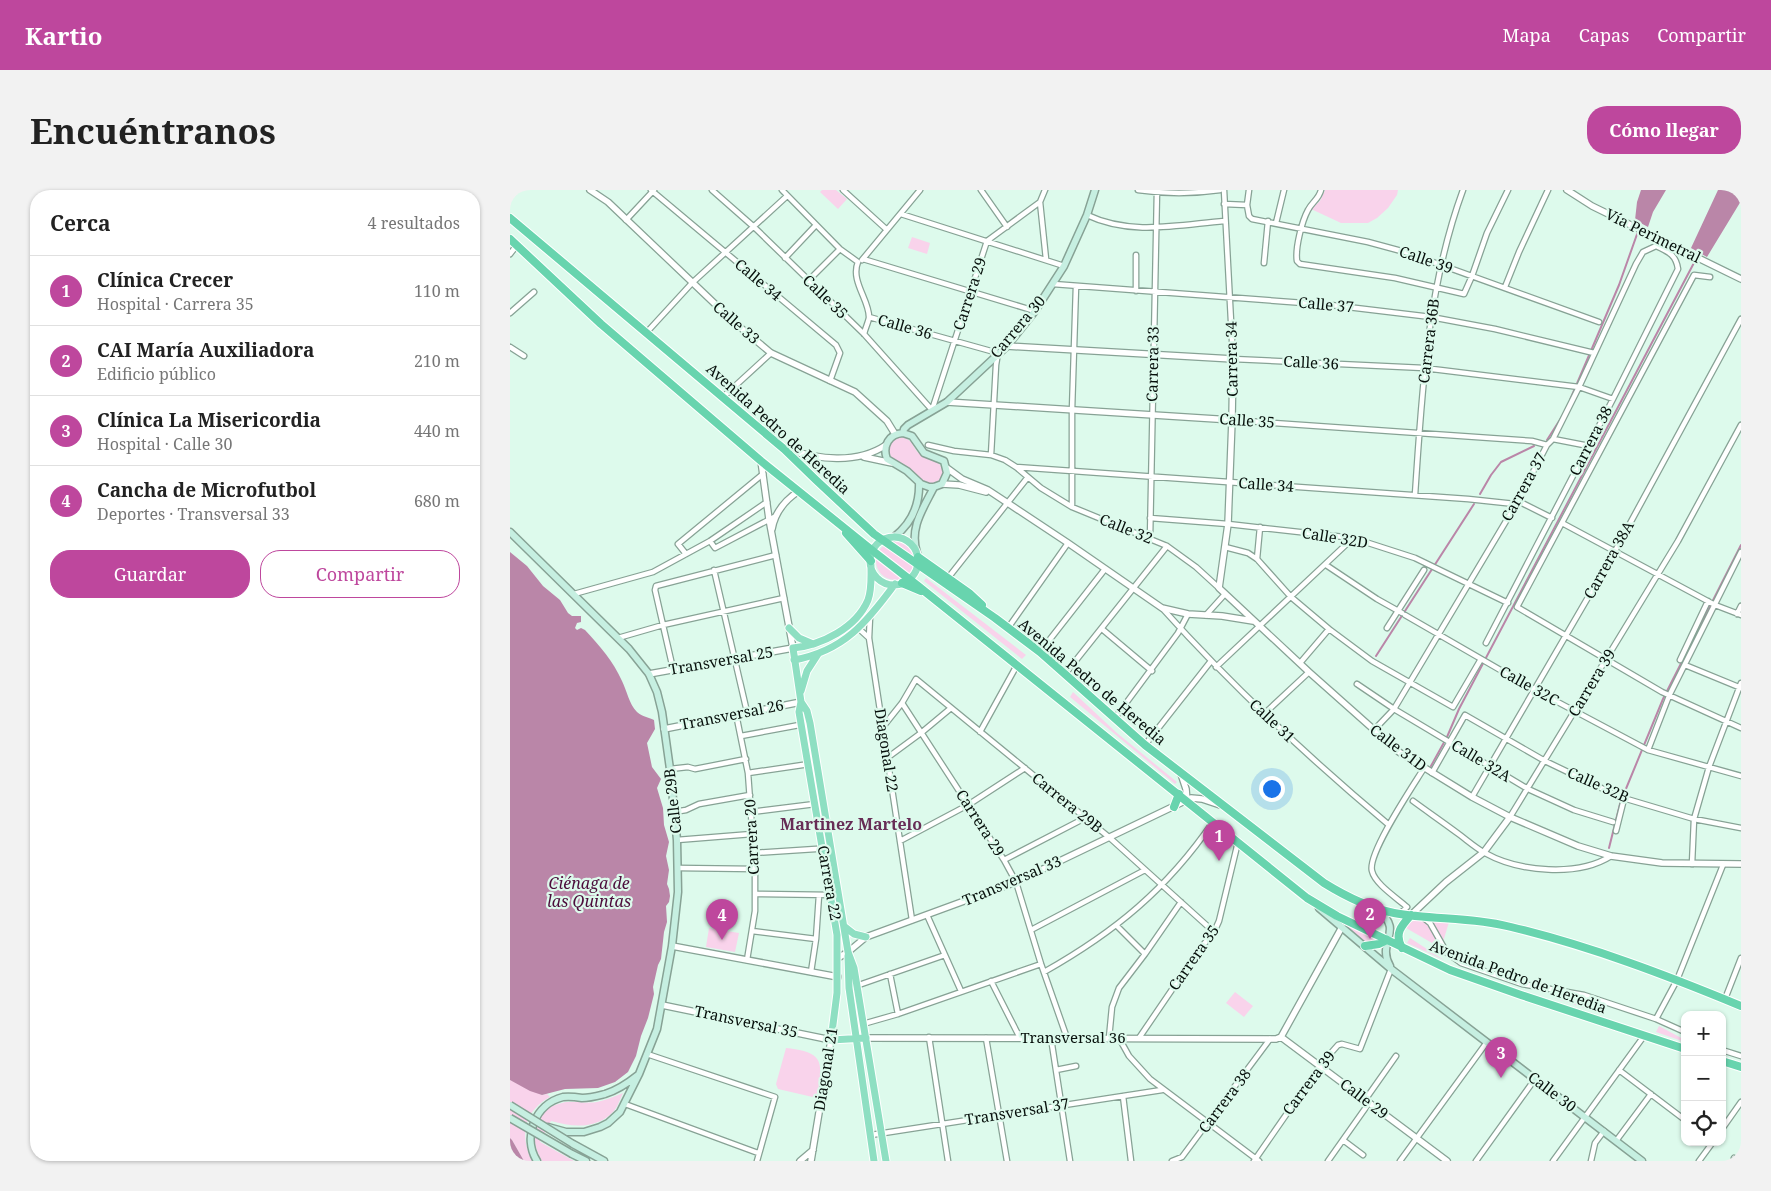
<!DOCTYPE html>
<html lang="es">
<meta charset="utf-8">
<style>
:root{--surface:#fff;--page:#f2f2f2;--text:#222;--muted:#767676;--line:#e0e0e0;--accent:#be479d}
body{margin:0;font-family:"Noto Serif",serif;background:var(--page);color:var(--text)}
.controls{position:absolute;right:15px;bottom:15px;display:grid;overflow:hidden;border-radius:10px;box-shadow:0 1px 4px #0004}
.controls button{width:45px;height:45px;display:grid;place-items:center;padding:0;border:0;border-bottom:1px solid var(--line);background:var(--surface);color:var(--text);font:25px sans-serif}
.you{position:absolute;left:761px;top:598px;width:18px;height:18px;margin:-12px;border:4px solid #fff;border-radius:50%;background:#1a73e8;box-shadow:0 0 0 8px #1a73e833}
.badge{display:grid;place-items:center;width:32px;height:32px;border-radius:50%;background:var(--accent);color:#fff;font-size:16px;font-weight:700}
.pin{position:absolute;translate:-50% -41px;filter:drop-shadow(0 1px 2px #0008)}
.pin::after{content:'';position:absolute;top:26px;width:18px;height:15px;background:inherit;clip-path:polygon(0 0,100% 0,50% 100%)}
.list{margin:0;padding:0;list-style:none}
h2{display:flex;justify-content:space-between;align-items:center;height:65px;margin:0;padding:0 20px;font-size:21px}
h2 small{font-size:16px;font-weight:400;color:var(--muted)}
.list li{display:grid;grid-template-columns:32px 1fr auto;gap:15px;align-items:center;box-sizing:border-box;height:70px;padding:0 20px;border-top:1px solid var(--line)}
.list b{display:block;font-size:19px;white-space:nowrap}
.list p{margin:0;font-size:16px;white-space:nowrap;color:var(--muted)}
.list em{font-size:16px;font-style:normal;color:var(--muted)}
.actions{display:flex;gap:10px;padding:15px 20px}
.actions a{flex:1;padding:11px 0;border:1px solid var(--accent);border-radius:20px;text-align:center;font-size:18px;color:var(--accent)}
.actions .main{background:var(--accent);color:#fff}
.icon{flex:none;width:28px;height:28px;fill:none;stroke:currentColor;stroke-width:2;stroke-linecap:round;stroke-linejoin:round}
.map{position:relative;flex:none;width:1231px;height:971px;overflow:hidden;border-radius:20px}
header{display:flex;align-items:center;gap:30px;box-sizing:border-box;height:70px;padding:0 25px;background:var(--accent);color:#fff}
header strong{font-size:24px}
nav{display:flex;gap:28px;margin-inline-start:auto;font-size:18px}
.intro{display:flex;align-items:center;justify-content:space-between;box-sizing:border-box;height:120px;padding:0 30px}
h1{margin:0;font-size:35px}
.button{padding:12px 22px;border-radius:20px;background:var(--accent);color:#fff;font-size:18px;font-weight:700}
main{display:flex;gap:30px;padding:0 30px}
aside{flex:1;background:var(--surface);border-radius:20px;box-shadow:0 1px 4px #0004}
.map>svg:first-child{display:block}
</style>
<header>
<strong>Kartio</strong>
<nav><a>Mapa</a><a>Capas</a><a>Compartir</a></nav>
</header>
<div class="intro"><h1>Encuéntranos</h1><a class="button">Cómo llegar</a></div>
<main>
<aside>
<h2>Cerca<small>4 resultados</small></h2>
<ul class="list">
<li><span class="badge">1</span><div><b>Clínica Crecer</b><p>Hospital · Carrera 35</p></div><em>110 m</em></li>
<li><span class="badge">2</span><div><b>CAI María Auxiliadora</b><p>Edificio público</p></div><em>210 m</em></li>
<li><span class="badge">3</span><div><b>Clínica La Misericordia</b><p>Hospital · Calle 30</p></div><em>440 m</em></li>
<li><span class="badge">4</span><div><b>Cancha de Microfutbol</b><p>Deportes · Transversal 33</p></div><em>680 m</em></li>
</ul>
<div class="actions"><a class="main">Guardar</a><a>Compartir</a></div>
</aside>
<div class="map">
<svg width="1231" height="971" viewBox="0 0 1231 971">
<rect width="100%" height="100%" fill="#ddfaec"/>
<path fill="#f9d3eb" d="M312 0H326L337 9 328 19 310 2Z
M815 0H888L887 5 878 18 867 28 858 33H831L801 19 810 11Z
M402 47 420 53 417 64 398 58Z
M391 247C405 250 401 257 410 264 416 269 426 269 430 275 438 285 426 298 415 292 408 289 404 281 398 277 393 273 386 271 381 267 376 257 380 250 391 247Z
M366 371a19 19 0 1 1 38 0a19 19 0 1 1-38 0Z
M416 388 516 465 512 469 414 391Z
M563 502 607 543 667 592 665 594 560 507Z
M907 730 918 733 929 757 896 738 898 733Z
M831 731 870 750 858 755Z
M921 731 939 732 933 752Z
M199 738 229 743 225 762 196 757Z
M900 748 934 770 897 753Z
M725 802 743 816 734 827 716 813Z
M1045 805 1063 809 1090 817 1088 823 1044 808Z
M1149 836 1175 850V852L1146 842Z
M276 858C317 862 312 874 307 908L268 899 266 894Z
M0 890 32 905 37 904 40 907C14 921 9 945 22 971H14L2 950 0 948Z
M113 903C110 909 108 916 104 921 86 940 63 937 41 931L30 952 64 971H32C18 947 22 920 52 913 63 910 76 914 87 912 96 910 105 906 113 903Z"/>
<path fill="#ba86a8" d="M1131 0H1156L1143 22 1138 37 1125 30 1127 12Z
M1208 0H1231V11L1197 67 1181 58Z
M0 362 17 376 33 396 50 410 58 423 62 426H71V432L67 433 65 438 67 440 71 438 75 440C90 456 103 471 112 491 117 501 119 514 127 522 133 527 138 527 144 530L145 539 137 553 142 577 151 589 147 598 153 618 154 635 159 652 156 666 159 680 157 694 159 699 160 706 159 712 156 716 157 732 154 742 151 769 148 775 143 797 144 804 138 828 131 846 126 866 118 882 105 892 88 898 55 899 32 905 20 901 0 890Z
M0 948 2 950 14 971H0Z"/>
<g fill="none" stroke-linecap="round" stroke-linejoin="round">
<path stroke="#ba86a8" stroke-width="2" d="M1060 210 1109 95 1131 33
M1037 250 1053 225
M970 304 981 285 991 272 1024 256
M866 466 964 314
M921 576 937 547 949 519 1186 69
M1113 606 1153 509 1231 355
M1099 658 1111 610"/>
<defs>
<path id="minor" d="M141 0 326 155 330 163 320 191
M202 0 244 37 354 144 422 220
M272 0 330 59 348 72
M333 0 376 39
M471 0 497 37
M535 0 530 12 536 69
M628 0C656 4 682 4 710 0
M714 0 723 169 914 178 1069 197 1103 209
M739 0 737 15 739 26 742 29 858 52 895 62 1089 132
M811 0C809 9 802 12 798 20 792 31 785 58 787 71L790 74 885 88 954 104 962 86 977 43 998 0
M714 14 737 15
M391 24 554 76
M577 25C621 46 668 35 714 31
M116 30 144 0
M766 33 774 0
M0 64 7 55
M626 65V101
M275 68 306 35
M353 69 525 121
M352 70 410 0
M348 72C340 91 360 111 359 128 358 133 355 139 354 144
M754 73 758 31
M1200 87 1184 85 1007 417 1152 502 1231 538
M298 91 330 59
M543 94 821 115 921 127 985 139 1084 163
M995 97 1009 62 1038 0
M0 123 24 102
M359 127 488 163 486 175 481 265
M137 142 182 93 277 6
M0 157 14 166
M213 207 261 163
M422 220 477 51 530 12
M722 230 1022 251 1037 255
M1043 249 1079 256
M418 255 444 261 481 265 495 270 506 277 531 298 562 317 657 356 686 377 709 398
M506 277 958 309 1005 314
M905 305C912 202 917 98 953 0
M1008 311 1042 328
M562 317V220L566 96
M640 328 718 334 843 348 905 368 998 413
M1052 333 1205 415 1231 425
M640 349 647 0
M200 351 205 358 266 326
M715 357 738 363 747 369 781 407 819 439 862 471 943 517 971 469
M176 364 168 354 253 284
M747 369 750 337
M816 375 867 409 892 423
M204 380 237 522
M438 388 518 287
M64 404 143 382 200 351 257 312
M652 418C722 496 799 568 879 635
M1227 424 1231 416
M696 425 715 404
M895 425 1025 500 1138 560 1231 586
M360 427 359 448 402 730
M347 437 359 448
M498 438 558 353
M877 438 914 380
M592 439 642 481
M108 448 153 435 274 408
M976 453 1103 209 1168 79C1166 65 1159 62 1146 56
M530 462 595 379
M1170 470 1198 411
M790 473 819 439
M1175 475 1231 498
M706 477 843 348
M163 479 145 400 146 396 266 365
M555 484 657 356
M847 494 884 519 1018 599 1064 620 1103 632
M392 513 494 670 506 692 531 774 557 848
M226 524 238 583 245 679V721L237 770
M754 524 799 482
M605 528 668 443 678 424
M372 538 392 513 406 489 600 648 704 742
M864 540 884 519 1008 311 1037 255 1043 249 1069 197 1126 74 1133 62 1146 56 1149 49
M470 542 507 475
M231 546 300 533
M635 555 701 471
M1138 560 1159 506 1231 362
M377 568 411 543 441 518
M160 579 178 577 185 579 236 569
M238 583 306 573
M922 583 955 525 1035 571 1110 607 1184 629 1231 638
M962 607 1105 361 1231 129
M903 611C918 622 934 633 950 645 958 651 966 658 975 663 1009 682 1068 687 1101 666
M164 622 176 620 189 614 240 605
M241 622 313 613
M1000 627 1168 351 1231 235
M1106 641 1114 609
M167 650 242 644
M390 651 458 615 515 578
M244 663 321 658
M494 670 575 628
M1182 674 1184 629 1199 577 1231 493
M168 678 245 679
M245 704 321 705
M890 724 897 717C887 708 865 694 862 681 857 664 903 596 914 578
M417 725 451 801
M915 729 920 733 937 763 951 773 1012 794 1074 805 1146 829 1175 842
M607 736 635 764
M521 740 635 680
M242 741 306 749 309 705
M301 782 306 749
M534 782C605 742 657 699 703 632
M380 784 388 824
M481 791 510 848
M346 796 435 765
M1215 809 1231 768
M1146 829 1167 790 1213 675
M353 834 388 824 531 774
M419 847 438 971
M476 848 497 971
M541 848 560 971
M599 848 602 817 609 798 635 764 671 712
M609 848 619 866 640 889 749 971
M629 848 689 760 704 742 709 731 728 652
M1212 860 1231 866
M137 864 265 907 247 971
M546 880 566 876
M1109 880 1175 930
M613 906 621 971
M855 910 886 866
M115 914 248 963
M1212 939 1231 912
M361 945 652 900
M833 950 853 965
M1106 951 1141 904
M1224 968 1228 971
M662 971 672 967 760 849
M744 971 812 873 828 855 832 854 850 859 881 779
M818 971 859 913
M890 971 977 852
M966 971 1025 889
M1043 971 1134 846
M1081 971 1085 953 1094 941
M1189 971 1203 952"/>
<path id="tertiary" d="M80 0 98 12 225 133 261 163 345 202 377 231 385 244
M1057 0 1082 16 1231 89
M497 156 723 169 722 230 718 334 709 398 799 482 889 562 962 607 1000 627 1068 656 1101 666 1152 673 1231 674
M437 212 722 230
M275 259C308 269 346 275 376 255
M354 267 382 273
M437 278 452 289 478 300 558 353 652 418 678 424 712 426 743 431
M432 294 449 295 476 302
M262 339C265 322 275 310 289 301
M139 484 283 458 259 329 251 271
M154 539 291 512
M671 584 676 599 677 611
M901 725 936 692 974 662 1000 627
M162 756 328 787
M328 768 338 762 356 747 506 692 681 608 692 609 710 615
M152 815 321 850 301 971
M771 847 937 971
M771 847 832 737
M356 848 766 849 771 847
M290 971 303 960"/>
<path id="secondary" d="M393 243 394 239 398 235 437 212 497 156 525 121 554 76 577 25 585 0
M393 243 402 246 414 263 434 271 437 283 432 294 424 297H419L411 294 397 281 377 269C372 256 379 244 393 243Z
M0 342 119 459 139 484 147 502 152 522 160 579 167 650 168 702 162 756 147 839 129 884 110 922 98 933 90 937 74 942H56L38 937
M384 347C402 333 410 315 409 292
M407 363C399 338 413 319 424 297
M809 718 881 779 1132 971
M868 720C895 742 866 751 880 776
M63 954 94 971
M62 964 76 971
M27 971C12 947 25 914 53 907 60 906 66 907 72 908 80 908 87 906 95 904 108 900 118 893 128 885"/>
<path id="primary" d="M360 371a24 24 0 1 1 48 0a24 24 0 1 1-48 0Z
M279 438 289 448 303 454
M284 470C334 461 357 432 385 394
M291 501 297 481 308 464
M291 512 297 521 300 533 338 762 344 778 376 971
M335 737 344 744 356 747
M338 766 339 798 364 971
M356 848 321 850 327 803V745L289 522 291 512 283 458C312 455 346 438 358 410 362 399 361 387 361 375"/>
<path id="trunk" d="M0 28 274 259 306 290 364 344 485 428 530 462 635 555 814 693C835 706 859 718 884 723 922 730 963 727 1001 737 1080 756 1156 785 1231 816
M0 49 91 134 251 271 363 361 408 396 797 708 827 726 940 780 1011 805 1175 859
M336 343 361 371
M408 367 459 403 472 415
M392 393 411 401
M664 617 669 604
M855 756 869 754 877 750
M892 758C884 744 891 736 901 725
M1212 871 1231 877"/>
</defs>
<use href="#minor" stroke="#87a295" stroke-width="7"/>
<use href="#tertiary" stroke="#87a295" stroke-width="8"/>
<use href="#secondary" stroke="#87a295" stroke-width="9"/>
<use href="#primary" stroke="#fff" stroke-width="9"/>
<use href="#trunk" stroke="#fff" stroke-width="10"/>
<use href="#minor" stroke="#fff" stroke-width="4.5"/>
<use href="#tertiary" stroke="#fff" stroke-width="5.5"/>
<use href="#secondary" stroke="#c6efe1" stroke-width="6"/>
<use href="#primary" stroke="#8edfc2" stroke-width="7"/>
<use href="#trunk" stroke="#68d4ae" stroke-width="8"/>
<defs>
<path id="secondary-bridge" d="M0 915 63 954
M0 928 62 964"/>
</defs>
<use href="#secondary-bridge" stroke="#87a295" stroke-width="9" stroke-linecap="butt"/>
<use href="#secondary-bridge" stroke="#c6efe1" stroke-width="6"/>
</g>
<g text-anchor="middle" stroke-width="4.5" stroke-linejoin="round" paint-order="stroke">
<g font-size="15" fill="#07100c" stroke="#ddfaec">
<text transform="translate(1143 46) rotate(26)" y="5">Vía Perimetral</text>
<text transform="translate(916 70) rotate(19)" y="5">Calle 39</text>
<text transform="translate(248 90) rotate(40)" y="5">Calle 34</text>
<text transform="translate(460 104) rotate(-72)" y="5">Carrera 29</text>
<text transform="translate(315 107) rotate(44)" y="5">Calle 35</text>
<text transform="translate(816 115) rotate(5)" y="5">Calle 37</text>
<text transform="translate(226 133) rotate(41)" y="5">Calle 33</text>
<text transform="translate(395 137) rotate(16)" y="5">Calle 36</text>
<text transform="translate(508 137) rotate(-50)" y="5">Carrera 30</text>
<text transform="translate(919 151) rotate(-83)" y="5">Carrera 36B</text>
<text transform="translate(722 169) rotate(-91)" y="5">Carrera 34</text>
<text transform="translate(801 173) rotate(3)" y="5">Calle 36</text>
<text transform="translate(643 174) rotate(-89)" y="5">Carrera 33</text>
<text transform="translate(737 231) rotate(4)" y="5">Calle 35</text>
<text transform="translate(268 239) rotate(42)" y="5">Avenida Pedro de Heredia</text>
<text transform="translate(1081 251) rotate(-63)" y="5">Carrera 38</text>
<text transform="translate(756 295) rotate(4)" y="5">Calle 34</text>
<text transform="translate(1014 297) rotate(-61)" y="5">Carrera 37</text>
<text transform="translate(616 339) rotate(22)" y="5">Calle 32</text>
<text transform="translate(825 348) rotate(9)" y="5">Calle 32D</text>
<text transform="translate(1099 370) rotate(-61)" y="5">Carrera 38A</text>
<text transform="translate(211 471) rotate(-10)" y="5">Transversal 25</text>
<text transform="translate(582 492) rotate(40)" y="5">Avenida Pedro de Heredia</text>
<text transform="translate(1082 493) rotate(-59)" y="5">Carrera 39</text>
<text transform="translate(1019 496) rotate(29)" y="5">Calle 32C</text>
<text transform="translate(222 525) rotate(-11)" y="5">Transversal 26</text>
<text transform="translate(762 531) rotate(43)" y="5">Calle 31</text>
<text transform="translate(888 558) rotate(37)" y="5">Calle 31D</text>
<text transform="translate(376 560) rotate(81)" y="5">Diagonal 22</text>
<text transform="translate(971 571) rotate(31)" y="5">Calle 32A</text>
<text transform="translate(1088 595) rotate(24)" y="5">Calle 32B</text>
<text transform="translate(163 611) rotate(-96)" y="5">Calle 29B</text>
<text transform="translate(557 613) rotate(39)" y="5">Carrera 29B</text>
<text transform="translate(470 633) rotate(57)" y="5">Carrera 29</text>
<text transform="translate(242 647) rotate(-93)" y="5">Carrera 20</text>
<text transform="translate(502 691) rotate(-23)" y="5">Transversal 33</text>
<text transform="translate(319 693) rotate(80)" y="5">Carrera 22</text>
<text transform="translate(684 768) rotate(-55)" y="5">Carrera 35</text>
<text transform="translate(1008 787) rotate(20)" y="5">Avenida Pedro de Heredia</text>
<text transform="translate(236 832) rotate(12)" y="5">Transversal 35</text>
<text x="563" y="853">Transversal 36</text>
<text transform="translate(316 879) rotate(-81)" y="5">Diagonal 21</text>
<text transform="translate(799 893) rotate(-53)" y="5">Carrera 39</text>
<text transform="translate(1042 902) rotate(37)" y="5">Calle 30</text>
<text transform="translate(854 909) rotate(37)" y="5">Calle 29</text>
<text transform="translate(715 911) rotate(-53)" y="5">Carrera 38</text>
<text transform="translate(507 922) rotate(-9)" y="5">Transversal 37</text>
</g>
<g font-size="16" font-weight="bold" fill="#672d56" stroke="#ddfaec">
<text x="341" y="640">Martinez Martelo</text>
</g>
<g font-size="16" font-style="italic" fill="#4c0c3b" stroke="#ddfaec">
<text x="79" y="699">Ciénaga de<tspan x="79" dy="18">las Quintas</tspan></text>
</g>
</g>
</svg>
<div class="controls">
<button>+</button>
<button>−</button>
<button><svg class="icon" aria-label="locate" viewBox="0 0 24 24"><circle cx="12" cy="12" r="6"/><path d="M12 2v4M12 18v4M2 12h4M18 12h4"/></svg></button>
</div>
<div class="you"></div>
<div class="pin badge" style="left:709px;top:671px">1</div>
<div class="pin badge" style="left:860px;top:749px">2</div>
<div class="pin badge" style="left:991px;top:888px">3</div>
<div class="pin badge" style="left:212px;top:750px">4</div>
</div>
</main>
